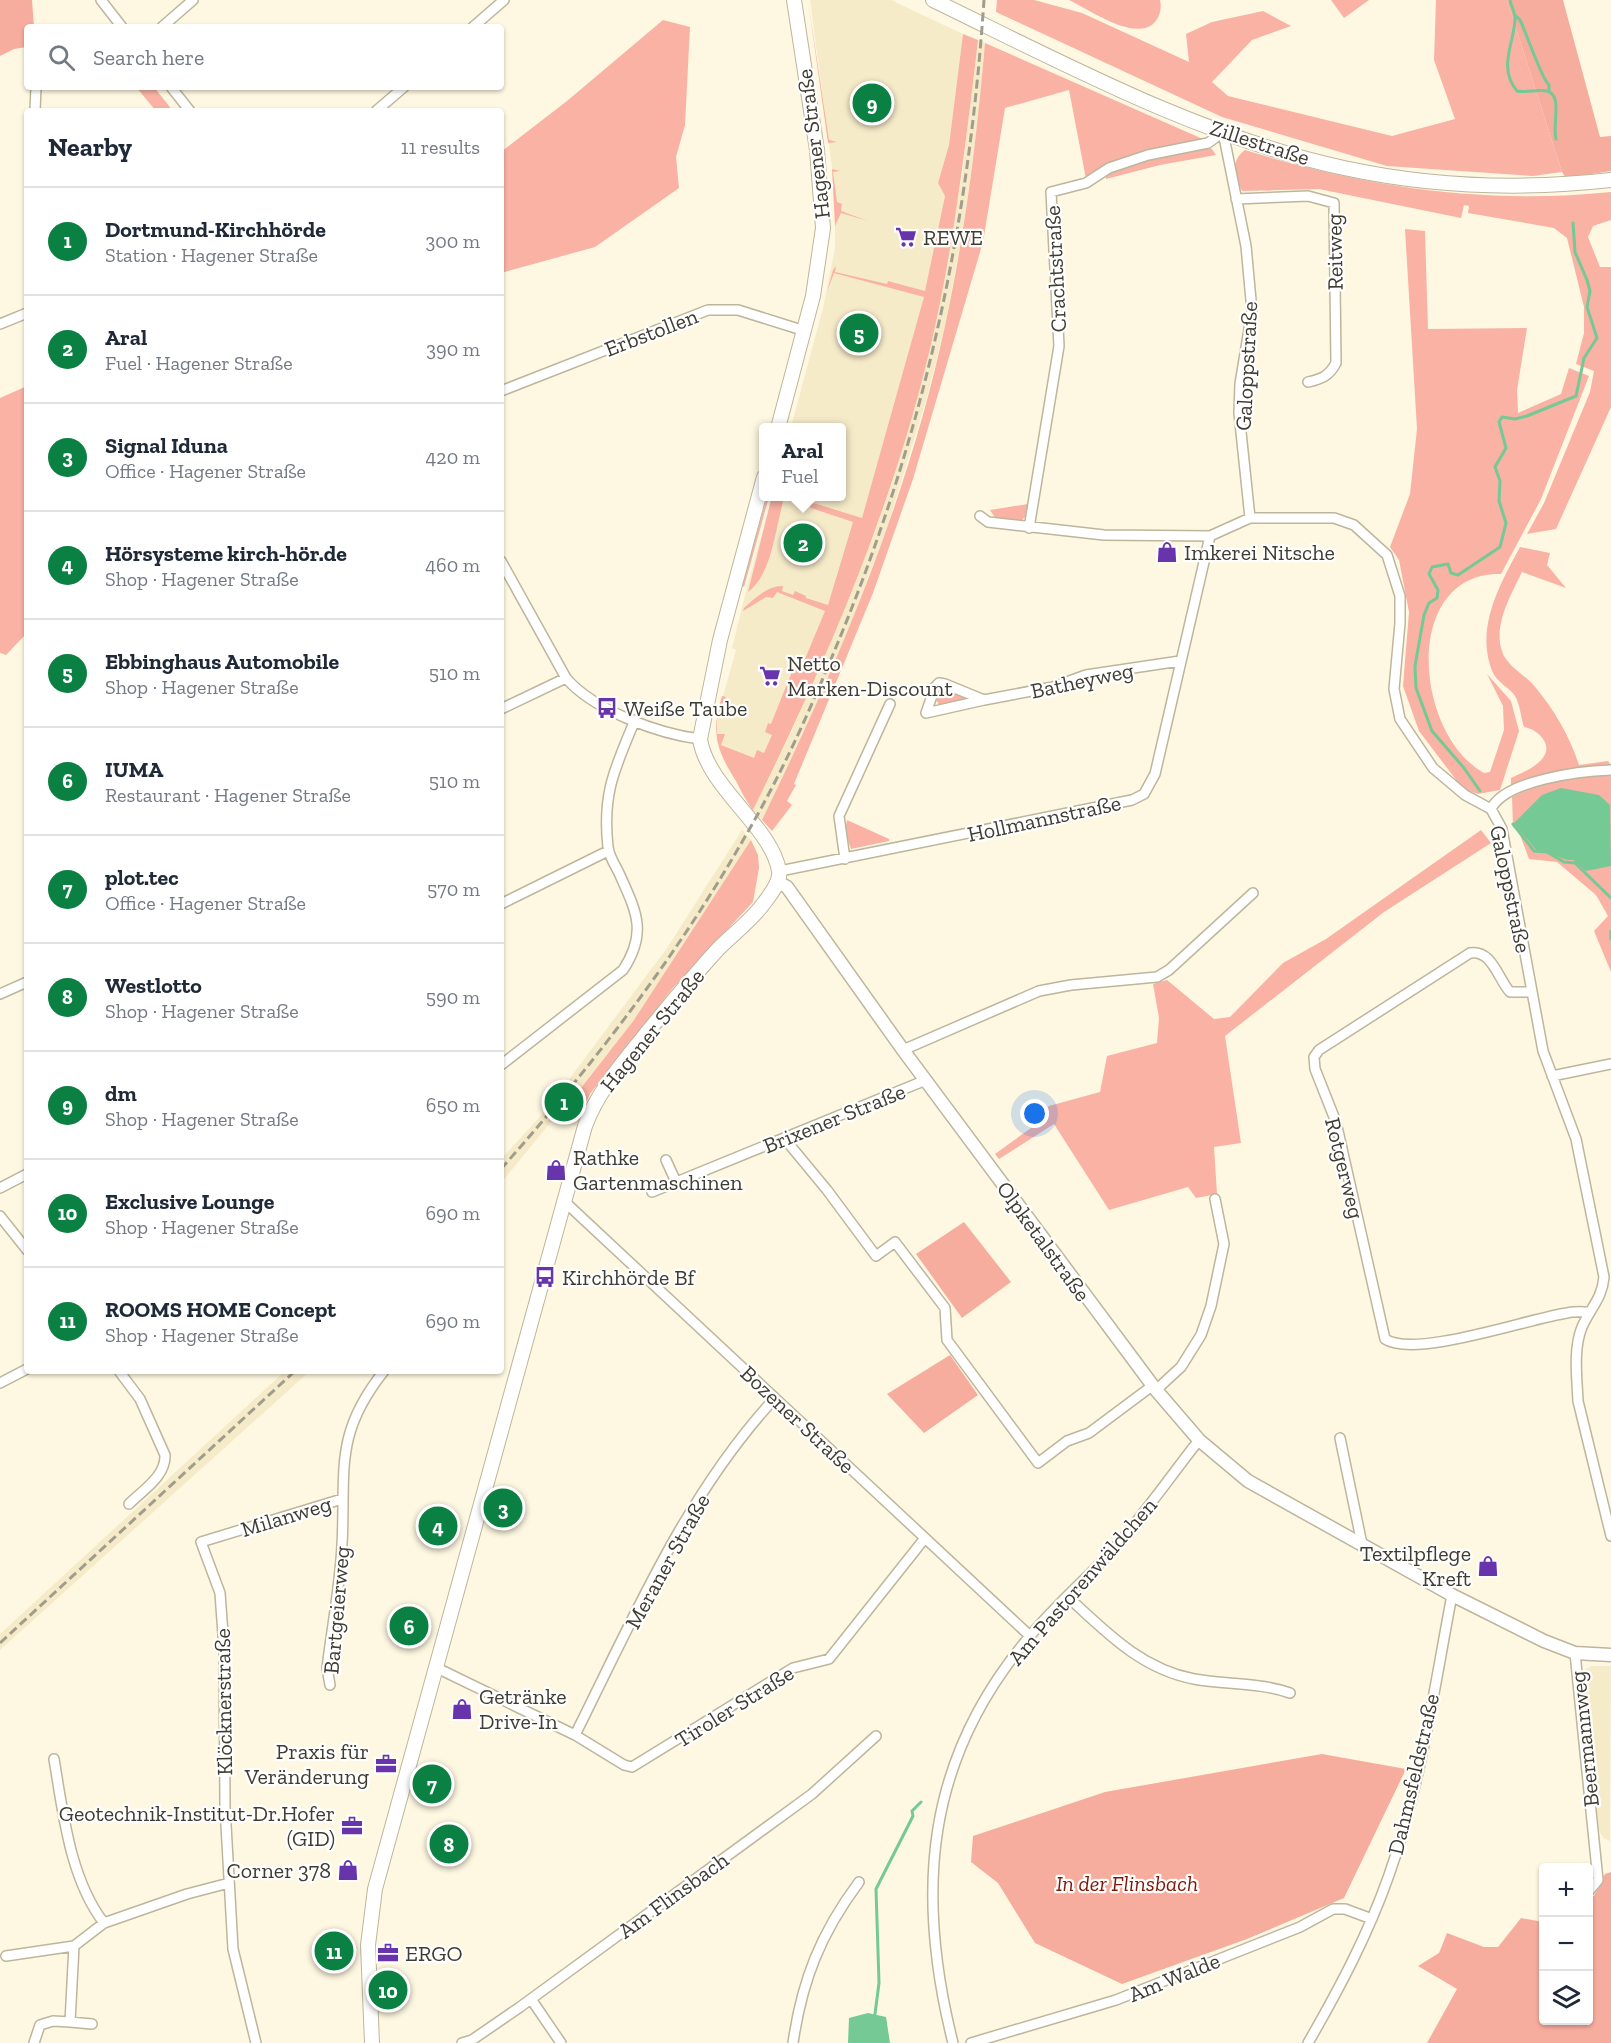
<!DOCTYPE html>
<meta charset="utf-8">
<style>
:root{--surface:#fff;--page:#f6f6f7;--text:#1f2937;--muted:#747a83;--line:#e0e1e3;--accent:#0b8043}
body{margin:0;font-family:"Zilla Slab",serif;background:var(--page);color:var(--text)}
.controls{position:absolute;right:18px;bottom:18px;display:grid;overflow:hidden;border-radius:6px;box-shadow:0 2px 4px #0004}
.controls button{width:54px;height:54px;display:grid;place-items:center;padding:0;border:0;border-bottom:2px solid var(--line);background:var(--surface);color:var(--text);font:30px sans-serif}
.you{position:absolute;left:1035px;top:1114px;width:21px;height:21px;margin:-15px;border:4px solid #fff;border-radius:50%;background:#1a73e8;box-shadow:0 0 0 9px #1a73e833}
.badge{display:grid;place-items:center;width:39px;height:39px;border-radius:50%;background:var(--accent);color:#fff;font-size:20px;font-weight:700}
.pin{position:absolute;translate:-50% -50%;border:3px solid #fff;box-shadow:0 2px 6px #0006}
.popup{position:absolute;left:759px;top:423px;width:87px;height:78px;box-sizing:border-box;display:grid;place-content:center;border-radius:6px;background:var(--surface);filter:drop-shadow(0 2px 4px #0005);font-size:20px;white-space:nowrap;color:var(--muted)}
.popup b{font-size:22px;color:var(--text)}
.popup::after{content:'';position:absolute;left:50%;top:100%;margin-left:-12px;border:12px solid transparent;border-top-color:var(--surface)}
.list{margin:0;padding:0;list-style:none}
h2{display:flex;justify-content:space-between;align-items:center;height:78px;margin:0;padding:0 24px;font-size:26px}
h2 small{font-size:20px;font-weight:400;color:var(--muted)}
.list li{display:grid;grid-template-columns:39px 1fr auto;gap:18px;align-items:center;box-sizing:border-box;height:108px;padding:0 24px;border-top:2px solid var(--line)}
.list b{display:block;font-size:22px;white-space:nowrap}
.list p{margin:0;font-size:20px;white-space:nowrap;color:var(--muted)}
.list em{font-size:20px;font-style:normal;color:var(--muted)}
.icon{flex:none;width:33px;height:33px;fill:none;stroke:currentColor;stroke-width:2;stroke-linecap:round;stroke-linejoin:round}
.map{position:relative;flex:none;width:1611px;height:2043px;overflow:hidden}
.search{position:absolute;background:var(--surface);box-shadow:0 2px 4px #0004;left:24px;top:24px;width:480px;height:66px;display:flex;align-items:center;gap:15px;box-sizing:border-box;padding:0 21px;border-radius:6px;color:var(--muted);font-size:22px}
.panel{position:absolute;background:var(--surface);box-shadow:0 2px 4px #0004;left:24px;top:108px;width:480px;height:1266px;border-radius:6px}
.map>svg:first-child{display:block}
</style>
<div class="map">
<svg width="1611" height="2043" viewBox="0 0 1611 2043">
<rect width="100%" height="100%" fill="#fef8e2"/>
<path fill="#f6ebc9" d="M810 0H891L963 34 949 145 938 183 945 196 921 314 862 518 830 605 763 763 717 743 716 721 736 650 732 648 748 583 772 497 842 496V428L791 427 823 308 835 248V208L832 168Z
M978 40 985 43 979 113 963 229 945 327 927 397 887 528 851 623 806 731 762 820 753 810 792 731 874 535 893 480 922 376 936 322 962 176Z
M742 830 751 840 716 899 634 1020 567 1106 578 1121 576 1126 554 1118 501 1183V1159L547 1109 667 948Z
M285 1371H310L0 1650V1634Z
M1592 1666H1611L1610 1841 1603 1838 1599 1830 1589 1741 1582 1676 1585 1669Z"/>
<path fill="#f9b2a4" d="M808 0 829 140 837 142 828 143Z
M997 0H1034L1082 13 1189 62 1186 34 1212 22 1263 11 1291 26 1252 40 1212 82 1228 96 1392 136 1455 119 1434 60 1436 0H1507L1562 172 1533 176 1387 166 1222 117 996 12Z
M1069 0H1160C1162 8 1160 16 1155 22 1136 43 1090 10 1069 0Z
M1331 0H1369L1344 18Z
M663 20 690 27 685 125 676 157 679 188 595 247 501 273V152L567 101Z
M963 34 978 40C967 134 956 229 936 322 899 493 830 654 753 810 746 801 741 791 736 781 716 749 711 733 722 696L726 697 719 710 725 712V714L717 715V734H725L721 745 754 758 757 750 764 753 772 735 765 732 768 723 771 724 795 664 805 659 825 611 777 592 773 598 766 597 743 611 744 608C755 598 769 585 783 586L782 591 793 595 795 591 806 596V598L828 605 853 522 811 508 809 505 810 502 862 518 924 297 834 273 827 292 833 270 836 266 835 272 887 284 888 281 925 291 945 196 938 183 949 145Z
M985 43 1205 140 1086 179 1069 90 1005 108 983 242 913 479 873 593 794 784 796 785 787 801 792 805 772 831 762 820C839 662 908 498 945 326 965 233 977 138 985 43Z
M136 87H154L173 111H156Z
M1208 148 1212 149 1216 155 1160 165 1106 179V174L1136 162Z
M1245 150C1365 187 1486 205 1611 192V220L1593 226 1588 237 1600 267H1611V407L1556 529 1527 534 1544 503 1590 392 1594 371 1576 364 1584 333V307L1567 238 1554 228 1468 213 1469 206 1464 205 1461 218 1319 189 1242 191C1234 176 1230 161 1245 150Z
M832 169 840 171 833 172 837 202 842 204 841 211 868 221 841 213 835 226Z
M1405 229 1425 231 1428 329 1527 328 1517 390 1518 413 1561 394 1569 368 1589 376 1541 499 1501 574C1402 572 1413 733 1484 773L1490 772 1504 730 1503 706 1487 674 1511 701 1519 731 1500 790 1478 794 1463 789 1419 731 1403 686 1409 612 1399 560 1390 547 1410 494 1417 429Z
M27 386V633L6 655 0 653V398Z
M772 496 782 497 783 502C775 530 772 574 748 592Z
M767 497H769L744 587 742 585Z
M1028 504 1025 517 1020 522 996 519 990 510Z
M1520 547 1550 553 1547 565 1566 588 1522 572C1511 595 1493 625 1502 651 1506 666 1527 676 1536 688 1555 711 1570 737 1579 765L1608 761 1611 765 1542 775 1511 787V778C1524 772 1557 759 1543 739 1538 732 1533 729 1524 727 1521 718 1520 704 1515 696 1509 687 1498 683 1493 673 1474 630 1500 584 1520 547Z
M945 688 965 696 966 700 939 705 935 698 937 692Z
M1611 770V972L1594 931 1608 916 1596 895 1557 862 1529 859 1519 832 1513 827 1512 797 1546 782Z
M847 820 889 839V841L851 849 845 831Z
M1481 830 1491 843 1384 912 1225 1036 1241 1143 1214 1147 1217 1194 1196 1198 1188 1187 1109 1210 1054 1124 999 1159 995 1154 1031 1128 1038 1116 1049 1106 1100 1092 1107 1056 1157 1043 1159 1018 1153 984 1167 980 1214 1019 1230 1017 1283 963 1326 939Z
M751 840 758 855 759 868 753 902 672 989 590 1094 578 1121 567 1106 634 1020Z"/>
<path fill="#f7ad9e" d="M0 0H32L34 27H27V47L14 49 0 56Z
M1507 0H1563L1600 137 1611 136V171L1566 178 1562 172Z
M964 1222 1011 1282 962 1318 916 1254Z
M950 1355 978 1395 924 1433 887 1394Z
M1322 1754 1406 1769 1344 1898 1247 1939 1122 1984 1035 1943 998 1883 971 1862 973 1836 1105 1792Z
M1611 1872V2043H1427L1457 1989 1418 1966 1439 1953 1447 1933 1484 1947H1498L1521 1918 1543 1922 1544 2020H1588L1589 1899 1594 1896 1605 1874Z"/>
<path fill="#74c994" d="M1561 788 1599 795 1610 805 1611 866 1586 871 1573 860C1559 861 1551 849 1536 850L1514 823 1542 795Z
M868 2013 886 2017 890 2043H848L849 2018Z"/>
<g fill="none" stroke-linecap="round" stroke-linejoin="round">
<path stroke="#74c994" stroke-width="3" d="M1510 0C1511 6 1515 12 1515 18 1515 42 1497 67 1517 91 1527 93 1537 89 1547 91 1563 95 1552 124 1556 139
M1515 15 1520 20C1527 34 1541 78 1549 85V91
M1480 791 1464 768 1432 731 1416 688 1415 666 1424 615 1429 603 1437 598 1438 590 1429 574 1432 567 1448 564 1451 573 1458 575 1500 547 1506 523 1499 501 1500 481 1495 467 1506 448 1499 422 1502 417 1515 419 1527 416 1576 396 1584 358 1597 338 1587 307 1590 291 1587 280 1575 252 1573 223
M1513 824 1534 851 1547 852 1564 862 1575 863 1611 898
M1611 931V939
M875 2014 879 1983 876 1889 913 1816 912 1811 921 1802"/>
<defs>
<path id="minor" d="M101 0 122 27
M162 27 193 0
M473 27 504 0
M171 87 190 111
M35 111 36 87
M376 111 404 87
M1236 199 1308 196 1334 203 1336 363C1329 376 1322 379 1308 382
M0 324 27 313
M501 391 708 310H738L805 331
M980 516 988 522 1104 535 1210 536
M1029 528 1059 346 1051 192 1086 183 1109 168 1148 155 1208 143 1223 132 1246 246 1252 311 1240 384 1239 413 1250 518H1334L1354 525 1387 555 1400 596V623L1394 689 1400 719 1433 768 1465 795 1491 809 1502 829 1543 1051 1576 1139 1604 1277C1602 1299 1591 1307 1582 1327 1573 1349 1577 1378 1578 1401L1611 1536
M501 561 566 678C593 710 659 734 700 739
M984 700 926 713 935 687 939 683 945 684 984 700 1053 687 1086 675 1180 661
M501 709 566 678
M1491 809C1505 780 1581 771 1611 770
M845 859 839 816 890 704
M780 871 1132 800 1144 794 1155 774 1210 536 1250 518
M501 904 608 851
M1532 992H1510C1498 979 1492 949 1470 953L1319 1050 1314 1057 1315 1069 1336 1122 1385 1339C1415 1359 1530 1318 1567 1313 1575 1311 1583 1312 1590 1312
M0 994 27 982
M903 1050 1039 991 1071 985 1157 977 1169 970 1253 893
M501 1065 623 970C648 932 636 911 619 873 615 865 609 856 608 847 602 793 615 768 635 720
M1552 1076 1611 1064
M784 1138 827 1190 876 1256 895 1242 945 1308 947 1340 1038 1463 1067 1441 1089 1433 1152 1386
M666 1160 676 1182
M0 1188 27 1174
M652 1192 926 1080
M565 1202 1030 1636
M0 1216 27 1250
M119 1371 140 1399 165 1455C166 1476 143 1490 129 1504
M0 1383 27 1369
M1156 1390 1181 1367 1201 1335 1211 1306 1224 1244 1215 1199
M1340 1438 1362 1544
M1068 1597C1106 1632 1141 1669 1194 1679 1227 1685 1258 1682 1290 1693
M1575 1653 1598 1880 1588 1892
M437 1668 575 1735 624 1765 632 1767 793 1668 829 1659 925 1538
M330 1685 327 1668C332 1627 340 1586 342 1545 346 1471 333 1435 384 1371
M575 1735C633 1619 686 1494 775 1398
M54 1759C63 1813 70 1879 104 1923
M6 1956 74 1946 104 1923 187 1894 229 1883
M531 1999 561 2043
M70 2022 92 2024
M34 2043 40 2025 53 2021 70 2022 74 1946
M256 2043 233 1949 225 1807 224 1648 220 1593 201 1542 342 1499
M462 2043 472 2040 520 2007 812 1794 876 1736
M793 2043C802 1980 821 1933 859 1882
M953 2043C915 1892 925 1759 1030 1636 1055 1606 1085 1580 1112 1551 1143 1516 1170 1477 1199 1440
M971 2043 1116 2000 1300 1927 1333 1909H1345L1372 1919
M1308 2043C1339 1989 1368 1935 1389 1875 1421 1785 1434 1689 1452 1595"/>
<path id="tertiary" d="M778 882 787 887 903 1050 1156 1390 1199 1440 1248 1481 1452 1595 1544 1641 1575 1653 1611 1655"/>
<path id="secondary" d="M933 0C1065 64 1200 137 1344 168 1432 187 1522 190 1611 180
M778 428 813 296 823 228 817 150 794 0
M372 2043 368 1945 375 1889 585 1126C598 1091 622 1064 645 1035 669 1006 693 976 719 948 734 933 752 920 764 903 770 895 781 882 779 871 772 827 707 787 700 739L720 640 764 477"/>
</defs>
<use href="#minor" stroke="#bdb69c" stroke-width="12"/>
<use href="#tertiary" stroke="#bdb69c" stroke-width="15"/>
<use href="#secondary" stroke="#bdb69c" stroke-width="16"/>
<use href="#minor" stroke="#fff" stroke-width="9"/>
<use href="#tertiary" stroke="#fff" stroke-width="12"/>
<use href="#secondary" stroke="#fff" stroke-width="14"/>
<path stroke="#a19d8d" stroke-width="3" stroke-dasharray="9 4.5" stroke-linecap="butt" d="M501 1169C593 1065 678 955 746 835 784 770 815 699 843 630 927 422 969 223 984 0
M0 1643 295 1371"/>
</g>
<defs>
<symbol id="supermarket-bare" viewBox="-9 -9 18 18"><path d="M-6-5.5h2.5l.6 2H6L4.5 2H-2.5L-4.4-4H-6ZM-1.5 3.2a1.3 1.3 0 1 0 .1 0ZM3 3.2a1.3 1.3 0 1 0 .1 0Z" fill="#6734ab" stroke="#fff" stroke-width="2.5" paint-order="stroke"/></symbol>
<symbol id="shop-bare" viewBox="-9 -9 18 18"><path d="M-5-2.5h2.3a2.7 3.5 0 0 1 5.4 0H5L5.5 6h-11ZM-1.5-2.5h3a1.5 2.3 0 0 0-3 0Z" fill="#6734ab" stroke="#fff" stroke-width="2.5" paint-order="stroke"/></symbol>
<symbol id="bus-bare" viewBox="-9 -9 18 18"><path d="M-5-6H5V4H4V6H2V4H-2V6H-4V4H-5ZM-3.5-4V0h7V-4ZM-3.5 1.2v1.5H-2V1.2ZM2 1.2v1.5H3.5V1.2Z" fill="#6734ab" stroke="#fff" stroke-width="2.5" paint-order="stroke"/></symbol>
<symbol id="office-bare" viewBox="-9 -9 18 18"><path d="M-6-3h4V-5.5h4V-3h4V5H-6ZM-1-4.5V-3h2v-1.5ZM-6 0V1H6V0Z" fill="#6734ab" stroke="#fff" stroke-width="2.5" paint-order="stroke"/></symbol>
</defs>
<g fill-rule="evenodd">
<use href="#supermarket-bare" x="891" y="222" width="30" height="30"/>
<use href="#shop-bare" x="1152" y="537" width="30" height="30"/>
<use href="#supermarket-bare" x="755" y="661" width="30" height="30"/>
<use href="#bus-bare" x="592" y="693" width="30" height="30"/>
<use href="#shop-bare" x="541" y="1155" width="30" height="30"/>
<use href="#bus-bare" x="530" y="1262" width="30" height="30"/>
<use href="#shop-bare" x="1473" y="1551" width="30" height="30"/>
<use href="#shop-bare" x="447" y="1694" width="30" height="30"/>
<use href="#office-bare" x="371" y="1749" width="30" height="30"/>
<use href="#office-bare" x="337" y="1811" width="30" height="30"/>
<use href="#shop-bare" x="333" y="1855" width="30" height="30"/>
<use href="#office-bare" x="373" y="1938" width="30" height="30"/>
</g>
<g text-anchor="middle" stroke-width="4.5" stroke-linejoin="round" paint-order="stroke">
<g font-size="22" fill="#3f3c32" stroke="#fff">
<text transform="translate(1260 142) rotate(18)" y="8">Zillestraße</text>
<text transform="translate(813 144) rotate(-97)" y="8">Hagener Straße</text>
<text transform="translate(1334 252) rotate(-91)" y="8">Reitweg</text>
<text transform="translate(1055 269) rotate(-93)" y="8">Crachtstraße</text>
<text transform="translate(651 332) rotate(-21)" y="8">Erbstollen</text>
<text transform="translate(1246 366) rotate(-87)" y="8">Galoppstraße</text>
<text transform="translate(1082 680) rotate(-12)" y="8">Batheyweg</text>
<text transform="translate(1044 818) rotate(-12)" y="8">Hollmannstraße</text>
<text transform="translate(1511 889) rotate(78)" y="8">Galoppstraße</text>
<text transform="translate(652 1030) rotate(-51)" y="8">Hagener Straße</text>
<text transform="translate(834 1118) rotate(-22)" y="8">Brixener Straße</text>
<text transform="translate(1345 1168) rotate(76)" y="8">Rotgerweg</text>
<text transform="translate(1044 1241) rotate(54)" y="8">Olpketalstraße</text>
<text transform="translate(798 1419) rotate(43)" y="8">Bozener Straße</text>
<text transform="translate(286 1516) rotate(-17)" y="8">Milanweg</text>
<text transform="translate(667 1561) rotate(-61)" y="8">Meraner Straße</text>
<text transform="translate(1082 1581) rotate(-49)" y="8">Am Pastorenwäldchen</text>
<text transform="translate(336 1610) rotate(-85)" y="8">Bartgeierweg</text>
<text transform="translate(223 1702) rotate(-91)" y="8">Klöcknerstraße</text>
<text transform="translate(734 1706) rotate(-32)" y="8">Tiroler Straße</text>
<text transform="translate(1584 1739) rotate(-96)" y="8">Beermannweg</text>
<text transform="translate(1413 1774) rotate(-77)" y="8">Dahmsfeldstraße</text>
<text transform="translate(673 1895) rotate(-36)" y="8">Am Flinsbach</text>
<text transform="translate(1174 1977) rotate(-22)" y="8">Am Walde</text>
</g>
<g font-size="22" fill="#3f3c32" stroke="#fff" text-anchor="start">
<text x="923" y="245">REWE</text>
<text x="1184" y="560">Imkerei Nitsche</text>
<text x="787" y="671">Netto<tspan x="787" dy="25">Marken-Discount</tspan></text>
<text x="624" y="716">Weiße Taube</text>
<text x="573" y="1165">Rathke<tspan x="573" dy="25">Gartenmaschinen</tspan></text>
<text x="562" y="1285">Kirchhörde Bf</text>
<text x="1471" y="1561" text-anchor="end">Textilpflege<tspan x="1471" dy="25">Kreft</tspan></text>
<text x="479" y="1704">Getränke<tspan x="479" dy="25">Drive-In</tspan></text>
<text x="369" y="1759" text-anchor="end">Praxis für<tspan x="369" dy="25">Veränderung</tspan></text>
<text x="335" y="1821" text-anchor="end">Geotechnik-Institut-Dr.Hofer<tspan x="335" dy="25">(GID)</tspan></text>
<text x="331" y="1878" text-anchor="end">Corner 378</text>
<text x="405" y="1961">ERGO</text>
</g>
<g font-size="22" font-style="italic" fill="#801606" stroke="#fff">
<text x="1127" y="1891">In der Flinsbach</text>
</g>
</g>
</svg>
<div class="controls">
<button>+</button>
<button>−</button>
<button><svg class="icon" aria-label="layers" viewBox="0 0 24 24"><path d="M12 4l9 5-9 5-9-5zM3 14l9 5 9-5"/></svg></button>
</div>
<div class="you"></div>
<div class="pin badge" style="left:564px;top:1102px">1</div>
<div class="pin badge" style="left:803px;top:543px">2</div>
<div class="popup"><b>Aral</b>Fuel</div>
<div class="pin badge" style="left:503px;top:1508px">3</div>
<div class="pin badge" style="left:438px;top:1526px">4</div>
<div class="pin badge" style="left:859px;top:333px">5</div>
<div class="pin badge" style="left:409px;top:1626px">6</div>
<div class="pin badge" style="left:432px;top:1784px">7</div>
<div class="pin badge" style="left:449px;top:1844px">8</div>
<div class="pin badge" style="left:872px;top:103px">9</div>
<div class="pin badge" style="left:388px;top:1990px">10</div>
<div class="pin badge" style="left:334px;top:1951px">11</div>
<div class="search"><svg class="icon" aria-label="search" viewBox="0 0 24 24"><circle cx="10" cy="10" r="6"/><path d="M15 15l6 6"/></svg>Search here</div>
<section class="panel">
<h2>Nearby<small>11 results</small></h2>
<ul class="list">
<li><span class="badge">1</span><div><b>Dortmund-Kirchhörde</b><p>Station · Hagener Straße</p></div><em>300 m</em></li>
<li><span class="badge">2</span><div><b>Aral</b><p>Fuel · Hagener Straße</p></div><em>390 m</em></li>
<li><span class="badge">3</span><div><b>Signal Iduna</b><p>Office · Hagener Straße</p></div><em>420 m</em></li>
<li><span class="badge">4</span><div><b>Hörsysteme kirch-hör.de</b><p>Shop · Hagener Straße</p></div><em>460 m</em></li>
<li><span class="badge">5</span><div><b>Ebbinghaus Automobile</b><p>Shop · Hagener Straße</p></div><em>510 m</em></li>
<li><span class="badge">6</span><div><b>IUMA</b><p>Restaurant · Hagener Straße</p></div><em>510 m</em></li>
<li><span class="badge">7</span><div><b>plot.tec</b><p>Office · Hagener Straße</p></div><em>570 m</em></li>
<li><span class="badge">8</span><div><b>Westlotto</b><p>Shop · Hagener Straße</p></div><em>590 m</em></li>
<li><span class="badge">9</span><div><b>dm</b><p>Shop · Hagener Straße</p></div><em>650 m</em></li>
<li><span class="badge">10</span><div><b>Exclusive Lounge</b><p>Shop · Hagener Straße</p></div><em>690 m</em></li>
<li><span class="badge">11</span><div><b>ROOMS HOME Concept</b><p>Shop · Hagener Straße</p></div><em>690 m</em></li>
</ul>
</section>
</div>
